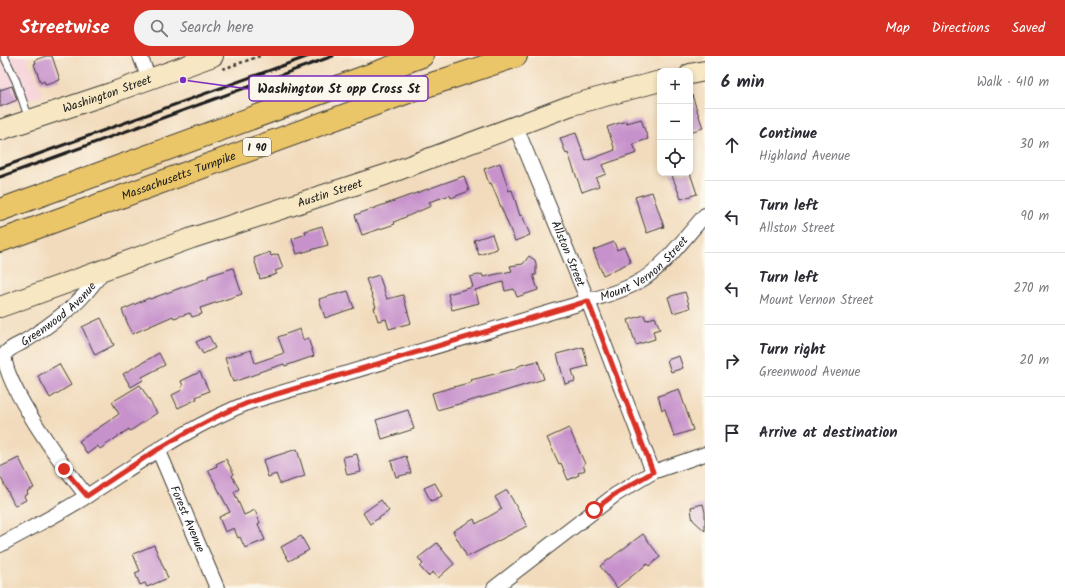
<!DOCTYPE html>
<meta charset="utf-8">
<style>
:root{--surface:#fff;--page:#f2f2f3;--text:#2b2b33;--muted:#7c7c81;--line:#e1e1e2;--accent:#d93025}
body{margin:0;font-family:Kalam,sans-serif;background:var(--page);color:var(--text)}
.controls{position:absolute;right:12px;top:12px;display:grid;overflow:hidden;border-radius:8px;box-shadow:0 2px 6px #0003}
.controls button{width:36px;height:36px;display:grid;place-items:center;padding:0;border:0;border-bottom:1px solid var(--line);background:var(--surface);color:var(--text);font:20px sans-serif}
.stop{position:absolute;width:12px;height:12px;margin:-9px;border:3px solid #d93025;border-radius:50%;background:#fff}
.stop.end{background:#d93025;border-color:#fff;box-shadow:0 1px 4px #0008}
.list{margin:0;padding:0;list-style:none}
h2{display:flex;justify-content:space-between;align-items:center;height:52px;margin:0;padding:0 16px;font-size:17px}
h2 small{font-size:13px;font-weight:400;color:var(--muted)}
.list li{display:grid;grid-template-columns:26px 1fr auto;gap:12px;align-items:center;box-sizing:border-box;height:72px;padding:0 16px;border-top:1px solid var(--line)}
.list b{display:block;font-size:15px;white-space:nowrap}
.list p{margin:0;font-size:13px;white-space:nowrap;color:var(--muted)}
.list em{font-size:13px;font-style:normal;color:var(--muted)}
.icon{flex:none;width:22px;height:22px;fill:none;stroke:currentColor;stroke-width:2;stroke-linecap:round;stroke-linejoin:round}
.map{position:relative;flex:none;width:705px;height:532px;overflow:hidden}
header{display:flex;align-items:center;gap:24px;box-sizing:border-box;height:56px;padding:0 20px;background:var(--accent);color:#fff}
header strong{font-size:19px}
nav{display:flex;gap:22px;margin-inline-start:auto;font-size:14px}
.search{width:280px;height:36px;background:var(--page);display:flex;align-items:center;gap:10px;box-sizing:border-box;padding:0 14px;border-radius:22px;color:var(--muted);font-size:15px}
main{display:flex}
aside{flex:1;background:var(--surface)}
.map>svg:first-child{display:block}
</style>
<header>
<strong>Streetwise</strong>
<div class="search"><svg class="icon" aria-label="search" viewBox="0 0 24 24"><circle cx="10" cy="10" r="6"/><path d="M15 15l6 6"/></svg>Search here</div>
<nav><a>Map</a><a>Directions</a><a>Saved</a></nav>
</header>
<main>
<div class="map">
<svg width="705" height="532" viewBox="0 0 705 532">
<rect width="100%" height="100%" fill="#fbf7ec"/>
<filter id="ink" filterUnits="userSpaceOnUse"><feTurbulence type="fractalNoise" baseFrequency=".025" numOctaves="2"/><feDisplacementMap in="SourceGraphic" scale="8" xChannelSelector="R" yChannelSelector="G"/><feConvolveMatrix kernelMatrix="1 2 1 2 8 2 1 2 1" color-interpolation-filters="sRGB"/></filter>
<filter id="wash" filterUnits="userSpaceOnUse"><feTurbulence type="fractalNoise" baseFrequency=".012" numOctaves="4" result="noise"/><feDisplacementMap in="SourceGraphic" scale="16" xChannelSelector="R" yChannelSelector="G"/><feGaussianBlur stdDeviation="0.9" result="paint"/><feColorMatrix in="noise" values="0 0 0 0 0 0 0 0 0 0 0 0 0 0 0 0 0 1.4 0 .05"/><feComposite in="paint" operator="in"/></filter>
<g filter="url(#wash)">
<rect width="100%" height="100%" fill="#f2dbbc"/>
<path fill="#f6cfd8" d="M0 0H26L43 39 0 52Z"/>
<g id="blocks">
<path fill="#c792cc" d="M46 0H52L60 24 45 28 44 25 41 27 34 8 36 7 35 4Z
M12 30 17 44 0 51V34Z
M690 39H692L703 72 690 76Z
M641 63 648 83 633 88 637 97 602 109 606 118 596 122 599 130 582 136 568 97 566 98 560 82 576 77 586 105 615 94 607 71 626 65 627 67Z
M500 107 509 135 512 134 520 160 522 159 530 179 515 185 491 127 489 128 484 113Z
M671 117H690L697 138 681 143Z
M464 120 469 135 451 142 450 139 429 146 431 150 394 166 395 168 362 179 355 159Z
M652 136 664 171 647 177 635 141Z
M322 170 328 189 297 198 292 183 306 178 305 175Z
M492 178 497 193 479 199 474 184Z
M614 186 617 194 624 191 631 206 603 219 593 194Z
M270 196 271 200 278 198 283 212 275 215 277 218 260 223 254 202Z
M529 200 535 204 536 208V219H533L538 234 517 241 514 233 505 235 503 226 475 234 479 247 452 254 448 238 473 231 470 221 482 218 483 221 512 215 510 210 523 208Z
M233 212 242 238 200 252 202 258 192 261 190 257 174 262 173 260 132 278 122 254 149 242 150 243 208 222V220Z
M379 219 387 243 403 239 411 267 389 273 386 263 378 265 374 252 376 251 366 223Z
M348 235 354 252 325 262 319 243Z
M685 236 690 252 673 257 668 241Z
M644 259 646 264 655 261 660 273 653 275 655 283 636 289 628 264Z
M101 262 114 289 95 299 82 271Z
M300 273 303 284 308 282 314 300 285 310 284 308 259 316V317L233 326 225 302 251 294 255 307 284 297 278 281Z
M209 280 215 292 203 298 196 286Z
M583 291 588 310 572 314 575 325 565 328 557 298Z
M159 297 165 309 142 321 143 324 131 331 123 318Z
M679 300 683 312 671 316 667 304Z
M538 305 544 323 502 336 437 354 432 337 472 326 471 324 514 313 521 309Z
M59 308 71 329 50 342 38 320Z
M200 316 209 335 196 341 197 343 178 352 172 339 182 334 181 331 183 330 181 325Z
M140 329 157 357 130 375 129 373 100 393 98 390 87 398 79 385 119 358 112 346Z
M679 333 693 374 674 380 665 353 662 354 658 340Z
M408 354 414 373 382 383 376 364Z
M569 372 585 408 583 409 585 414 578 417 579 419 568 424 561 407 559 408 547 382Z
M297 393 305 420 280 428 276 418 268 421 263 404Z
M357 398 361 416 347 419 343 401Z
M406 400 411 417 396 421 391 405Z
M19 402 34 432 27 435 28 438 24 440 26 444 15 450 0 420V411Z
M226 403 234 418 232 420 239 433 234 436 244 459 255 454 260 467 258 468 265 484 245 492 240 481 238 482 234 472 225 476 219 461 230 456 208 414 217 410 216 408Z
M435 427 442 440 431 445 424 432Z
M507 434 527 470 467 501 453 475 474 463 476 468 502 453 495 441Z
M381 444 389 455 370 468 363 457Z
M703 448 705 456V475L693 464 692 460 691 451Z
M643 478 660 501 649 510 647 508 617 532 600 510Z
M301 480 309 494 289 505 281 491Z
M437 487 454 508 438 522 433 516 428 520 420 511 423 508 418 502Z
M154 489 168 522 147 531 145 527 140 529 135 517 140 515 133 498Z"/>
</g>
</g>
<g filter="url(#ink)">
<use href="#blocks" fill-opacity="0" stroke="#3c3934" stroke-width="1"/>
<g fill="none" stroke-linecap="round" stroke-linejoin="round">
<defs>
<path id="lane" d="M4 0 16 25 29 63"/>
<g id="street">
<path d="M140 0 149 23"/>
<path id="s1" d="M516 71 588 245 653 416"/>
<path id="s2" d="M158 393 217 532"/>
<path id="s3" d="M87 440C69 419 0 324 5 298 10 291 19 289 25 285 38 277 51 268 63 258 80 246 92 230 104 214"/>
<path id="s4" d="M0 489C29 473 59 458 87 440 140 406 191 369 250 346L588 245C606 239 624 235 640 225 662 213 688 178 705 159"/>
<path d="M494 532 615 439 653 416 705 398"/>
</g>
<g id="secondary">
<path d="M690 18 705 15"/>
<path id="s5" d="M0 74 111 37 213 0"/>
<path id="s6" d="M0 251 192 182 385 119 572 49 660 25"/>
</g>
<g id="highway">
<path d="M0 154 422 0"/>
<path id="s7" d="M0 185 414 34 516 0"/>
</g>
</defs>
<use href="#lane" stroke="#3c3934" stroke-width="9"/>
<use href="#street" stroke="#3c3934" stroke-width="16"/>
<use href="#secondary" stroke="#3c3934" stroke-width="22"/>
<use href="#highway" stroke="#3c3934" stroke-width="24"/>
<path stroke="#3c3934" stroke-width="2.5" stroke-dasharray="3 3" stroke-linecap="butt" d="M223 13 260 0"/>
<use href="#lane" stroke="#fff" stroke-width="7"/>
<use href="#street" stroke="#fff" stroke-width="14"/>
<use href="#secondary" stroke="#f7e8c3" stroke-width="20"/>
<use href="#highway" stroke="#ebc669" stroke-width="22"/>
<path stroke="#1c1c1c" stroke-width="3" d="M0 112 309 0
M0 121 333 0"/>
</g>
</g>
<g fill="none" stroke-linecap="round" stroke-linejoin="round" filter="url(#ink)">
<path stroke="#d93025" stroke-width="5" d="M64 413 87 440C139 405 191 369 250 346L588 245 653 416 615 438 594 454"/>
</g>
<g text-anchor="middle" stroke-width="3.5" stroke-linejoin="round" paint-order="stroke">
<rect fill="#fbf7ec" stroke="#5f5e5a" stroke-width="1" x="243" y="82" width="28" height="18" rx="3"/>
<g font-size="11" font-weight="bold" fill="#1c1c1c">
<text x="257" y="95">I 90</text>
</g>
<g font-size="12" fill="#1c1c1c" stroke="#fbf7ec">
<text dy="4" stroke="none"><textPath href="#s5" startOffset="113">Washington Street</textPath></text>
<text dy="4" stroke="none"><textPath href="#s7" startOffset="190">Massachusetts Turnpike</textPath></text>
<text dy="4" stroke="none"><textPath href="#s6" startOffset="349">Austin Street</textPath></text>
<text dy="4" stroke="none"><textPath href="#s1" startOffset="137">Allston Street</textPath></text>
<text dy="4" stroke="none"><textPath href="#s4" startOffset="707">Mount Vernon Street</textPath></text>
<text dy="4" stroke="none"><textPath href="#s3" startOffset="233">Greenwood Avenue</textPath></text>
<text dy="4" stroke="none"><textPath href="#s2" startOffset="76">Forest Avenue</textPath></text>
</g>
</g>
<path fill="none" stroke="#7b2cbf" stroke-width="1.5" d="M183 24L249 33"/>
<circle fill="#7b2cbf" stroke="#fbf7ec" stroke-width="1.5" cx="183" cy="24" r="4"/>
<rect fill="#fbf7ec" stroke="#7b2cbf" stroke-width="1.5" x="249" y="20" width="179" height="25" rx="4"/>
<g font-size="13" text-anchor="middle" font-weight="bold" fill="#1c1c1c">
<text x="339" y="37">Washington St opp Cross St</text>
</g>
</svg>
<div class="controls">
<button>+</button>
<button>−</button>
<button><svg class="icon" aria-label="locate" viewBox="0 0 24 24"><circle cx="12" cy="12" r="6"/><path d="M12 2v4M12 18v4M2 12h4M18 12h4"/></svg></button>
</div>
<div class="stop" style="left:594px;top:454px"></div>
<div class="stop end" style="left:64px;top:413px"></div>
</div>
<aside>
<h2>6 min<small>Walk · 410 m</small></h2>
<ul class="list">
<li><svg class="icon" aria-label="ahead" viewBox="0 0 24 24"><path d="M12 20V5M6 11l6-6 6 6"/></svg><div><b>Continue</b><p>Highland Avenue</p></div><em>30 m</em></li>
<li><svg class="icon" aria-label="left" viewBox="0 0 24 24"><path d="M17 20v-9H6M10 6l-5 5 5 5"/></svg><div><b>Turn left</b><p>Allston Street</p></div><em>90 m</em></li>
<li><svg class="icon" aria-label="left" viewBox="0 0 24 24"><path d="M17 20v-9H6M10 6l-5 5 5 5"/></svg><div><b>Turn left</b><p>Mount Vernon Street</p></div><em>270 m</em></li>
<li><svg class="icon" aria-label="right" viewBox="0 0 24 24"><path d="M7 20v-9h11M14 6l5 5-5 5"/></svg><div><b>Turn right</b><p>Greenwood Avenue</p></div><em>20 m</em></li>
<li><svg class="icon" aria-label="arrive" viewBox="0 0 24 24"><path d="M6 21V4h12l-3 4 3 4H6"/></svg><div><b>Arrive at destination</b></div></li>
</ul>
</aside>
</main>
